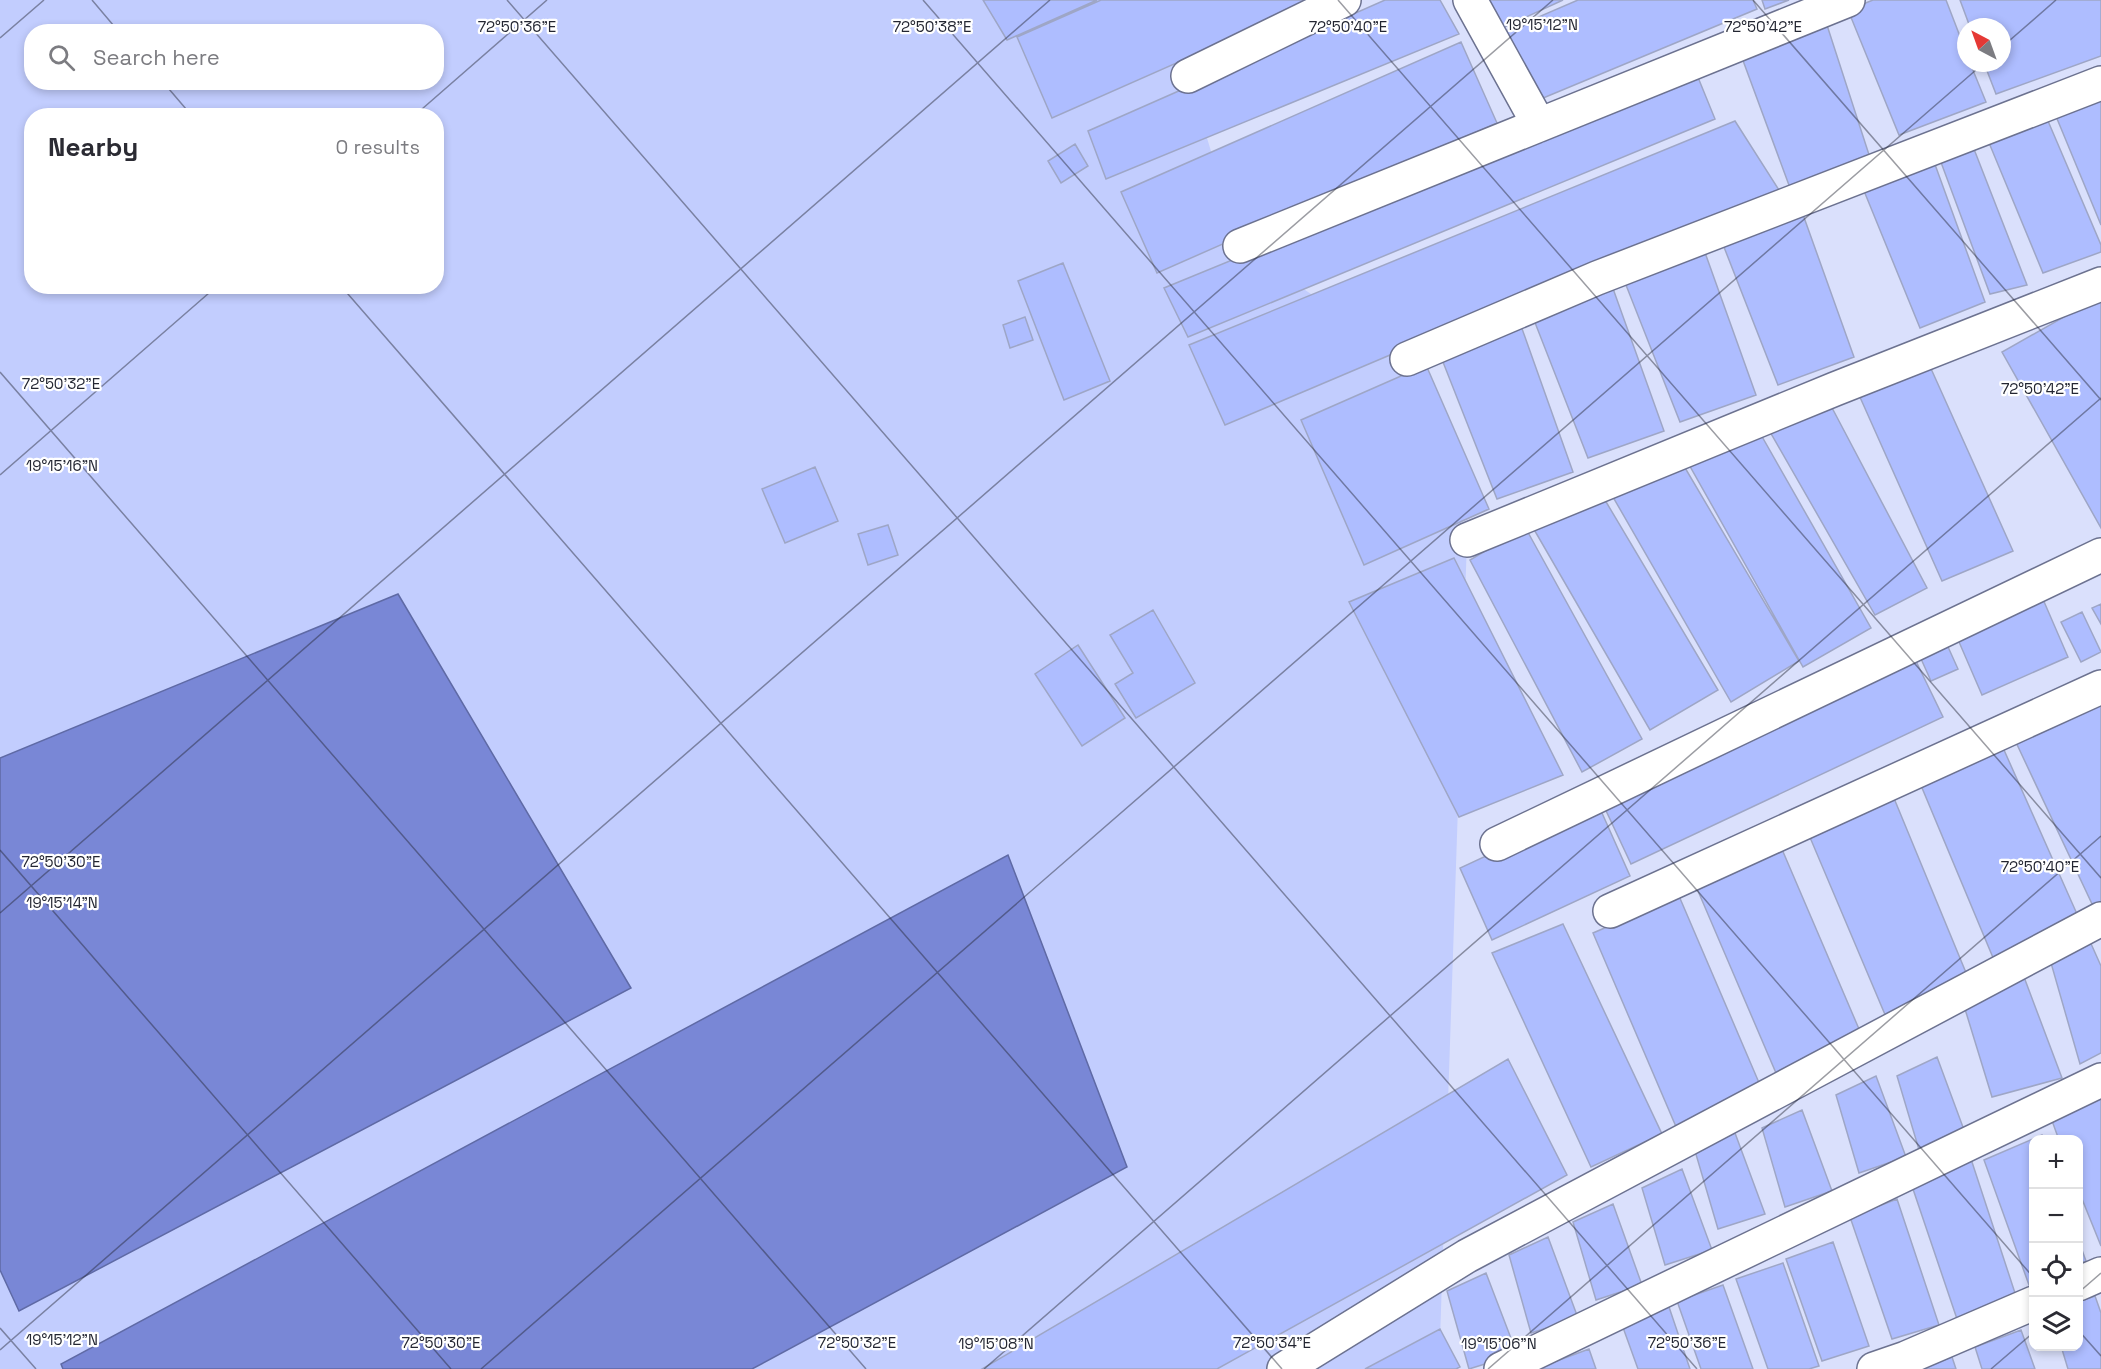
<!DOCTYPE html>
<meta charset="utf-8">
<style>
:root{--surface:#fff;--page:#f2f2f3;--text:#2b2b33;--muted:#7c7c81;--line:#e1e1e2}
body{margin:0;font-family:"Space Grotesk",sans-serif;background:var(--page);color:var(--text)}
.controls{position:absolute;right:18px;bottom:18px;display:grid;overflow:hidden;border-radius:12px;box-shadow:0 3px 9px #0003}
.controls button{width:54px;height:54px;display:grid;place-items:center;padding:0;border:0;border-bottom:2px solid var(--line);background:var(--surface);color:var(--text);font:30px sans-serif}
.compass{position:absolute;left:1957px;top:18px;width:54px;height:54px;border-radius:50%;background:var(--surface);box-shadow:0 3px 9px #0003;rotate:319deg}
.list{margin:0;padding:0;list-style:none}
h2{display:flex;justify-content:space-between;align-items:center;height:78px;margin:0;padding:0 24px;font-size:26px}
h2 small{font-size:20px;font-weight:400;color:var(--muted)}
.icon{flex:none;width:33px;height:33px;fill:none;stroke:currentColor;stroke-width:2;stroke-linecap:round;stroke-linejoin:round}
.map{position:relative;flex:none;width:2101px;height:1369px;overflow:hidden}
.search{position:absolute;background:var(--surface);box-shadow:0 3px 9px #0003;left:24px;top:24px;width:420px;height:66px;display:flex;align-items:center;gap:15px;box-sizing:border-box;padding:0 21px;border-radius:24px;color:var(--muted);font-size:22px}
.panel{position:absolute;background:var(--surface);box-shadow:0 3px 9px #0003;left:24px;top:108px;width:420px;height:186px;border-radius:24px}
.map>svg:first-child{display:block}
</style>
<div class="map">
<svg width="2101" height="1369" viewBox="0 0 2101 1369">
<rect width="100%" height="100%" fill="#dae0fc"/>
<path fill="#c2cdfe" fill-rule="evenodd" d="M0 0H1113L1188 76 1240 246 1407 359 1467 540 1439 1369H0ZM32 32H436V82H32ZM32 116H436V286H32Z"/>
<path fill="#7987d6" stroke="#5f6aa5" stroke-width="1.5" d="M398 594 631 988 19 1311 0 1270V758Z
M1008 855 1127 1167 752 1369H63L61 1364Z"/>
<path fill="#aebdff" stroke="#9ea6c6" stroke-width="1.5" d="M983 0H1097L1007 40Z
M1101 0H1319L1052 118 1017 37Z
M1385 0H1440L1459 34 1106 179 1088 131Z
M1488 0H1563L1500 29Z
M1578 0H1753L1757 9 1536 101 1506 31Z
M1762 0H1789L1765 9Z
M1873 0H1946L1966 52V63H1970L1986 102 1899 135 1848 10Z
M1960 0H2101V56L1996 94 1984 63H2002V27H1970Z
M1825 19 1873 167 1793 196 1738 47Z
M1461 42 1497 123 1157 273 1121 192Z
M1695 70 1715 119 1188 337 1164 288Z
M2101 94V225L2053 109Z
M2045 114 2101 245V252L2043 273 1987 138Z
M1735 121 1779 190 1225 425 1189 345Z
M1075 144 1088 166 1061 183 1048 161Z
M1972 144 2027 285 1990 294 1939 157Z
M1933 159 1985 302 1920 328 1862 186Z
M1801 209 1854 357 1778 385 1722 242Z
M1703 247 1756 395 1680 422 1624 280Z
M1063 263 1110 381 1064 400 1018 281Z
M1611 283 1664 431 1588 458 1532 315Z
M2101 296V528L2002 352Z
M1025 317 1033 340 1010 348 1003 325Z
M1520 323 1573 472 1497 499 1441 357Z
M1928 362 2013 551 1942 581 1855 386Z
M1426 365 1489 509 1364 565 1301 420Z
M1830 404 1927 588 1875 615 1769 430Z
M1756 426 1871 628 1803 667 1687 461Z
M1681 461 1799 661 1731 702 1613 497Z
M815 467 838 521 785 543 762 489Z
M1599 490 1718 690 1650 730 1532 526Z
M888 525 898 555 868 565 858 534Z
M1525 527 1642 739 1582 772 1470 560Z
M1454 558 1563 775 1459 817 1349 602Z
M2042 597 2068 657 1982 695 1956 635Z
M2101 604V624L2092 608Z
M1153 610 1195 683 1136 718 1115 684 1133 673 1110 635Z
M2082 612 2101 652 2081 662 2061 622Z
M1944 638 1958 669 1931 681 1917 650Z
M1078 645 1125 718 1082 746 1035 674Z
M1913 655 1943 717 1631 864 1602 802Z
M2101 703V902L2093 906 2013 736Z
M2000 741 2081 923 1994 960 1920 783Z
M1891 791 1969 980 1889 1024 1806 828Z
M1598 804 1630 876 1492 940 1460 868Z
M1781 847 1865 1043 1779 1080 1695 884Z
M1679 896 1763 1092 1677 1129 1593 933Z
M1563 924 1662 1134 1591 1167 1492 953Z
M2088 937 2101 966V1053L2080 1064 2049 956Z
M2024 977 2062 1078 1992 1097 1965 1009Z
M1937 1057 1967 1138 1920 1153 1897 1076Z
M1508 1059 1567 1175 1217 1369H982Z
M1876 1076 1906 1157 1859 1173 1836 1095Z
M2101 1097V1246L2078 1189V1140H2059L2051 1118Z
M1802 1110 1832 1191 1785 1207 1762 1128Z
M1735 1133 1765 1214 1718 1229 1695 1151Z
M2042 1135 2044 1140H2034V1283L2029 1285 1984 1160Z
M1971 1159 2015 1293 1957 1319 1913 1189Z
M1682 1169 1712 1250 1665 1265 1642 1188Z
M1897 1199 1939 1325 1892 1339 1850 1217Z
M1613 1204 1642 1285 1596 1300 1573 1222Z
M1548 1237 1578 1318 1531 1333 1509 1255Z
M2078 1239 2086 1261 2078 1264Z
M1833 1242 1869 1346 1822 1361 1786 1259Z
M1783 1263 1819 1366 1809 1369H1768L1736 1279Z
M1486 1273 1517 1354 1469 1369 1447 1291Z
M1723 1285 1753 1369H1701L1677 1301Z
M2095 1296 2101 1313V1369H2068L2061 1346H2078V1302Z
M1668 1304 1690 1369H1638L1621 1322Z
M1440 1329 1460 1367 1456 1369H1365Z
M2021 1330 2035 1369H1982L1975 1347Z
M1589 1349 1596 1369H1544L1543 1366Z
M1952 1357 1956 1369H1918Z"/>
<g fill="none" stroke-linecap="round" stroke-linejoin="round">
<defs>
<path id="street" d="M1470 0 1539 125
M1188 76 1344 0
M1240 246 1848 0
M1407 359 1597 278 2101 83
M1467 540 1835 389 2101 284
M1497 844 2101 555
M1610 911 2101 687
M2078 1284 2101 1274
M1284 1369 1467 1256 2101 919
M1501 1369 2101 1080
M1874 1369 1906 1358 2034 1303"/>
</defs>
<use href="#street" stroke="#6c7290" stroke-width="36"/>
<use href="#street" stroke="#fff" stroke-width="33"/>
</g>
<path fill="none" stroke="#232632" stroke-width="1.5" stroke-opacity="0.45" d="M92 0 119 32M507 0 1697 1369M923 0 2034 1278M1338 0 2101 878M1753 0 2101 400M0 38 44 0M2002 47 2056 0M163 82 192 116M414 116 547 0M341 286 1282 1369M0 372 866 1369M0 475 217 286M0 850 451 1369M0 913 1050 0M2078 1293 2101 1273M0 1328 36 1369M2078 1330 2101 1356M0 1350 1553 0M481 1369 1984 63M984 1369 2101 398M1488 1369 2101 836M1991 1369 2034 1332"/>
<g font-size="15" text-anchor="middle" fill="#232632" stroke="#fff" stroke-width="4.5" stroke-linejoin="round" paint-order="stroke">
<text x="1542" y="30">19°15'12"N</text>
<text x="932" y="32">72°50'38"E</text>
<text x="517" y="32">72°50'36"E</text>
<text x="1348" y="32">72°50'40"E</text>
<text x="1763" y="32">72°50'42"E</text>
<text x="61" y="389">72°50'32"E</text>
<text x="2040" y="394">72°50'42"E</text>
<text x="62" y="471">19°15'16"N</text>
<text x="61" y="867">72°50'30"E</text>
<text x="2040" y="872">72°50'40"E</text>
<text x="62" y="908">19°15'14"N</text>
<text x="62" y="1345">19°15'12"N</text>
<text x="441" y="1348">72°50'30"E</text>
<text x="857" y="1348">72°50'32"E</text>
<text x="1272" y="1348">72°50'34"E</text>
<text x="1687" y="1348">72°50'36"E</text>
<text x="996" y="1349">19°15'08"N</text>
<text x="1499" y="1349">19°15'06"N</text>
</g>
</svg>
<div class="controls">
<button>+</button>
<button>−</button>
<button><svg class="icon" aria-label="locate" viewBox="0 0 24 24"><circle cx="12" cy="12" r="6"/><path d="M12 2v4M12 18v4M2 12h4M18 12h4"/></svg></button>
<button><svg class="icon" aria-label="layers" viewBox="0 0 24 24"><path d="M12 4l9 5-9 5-9-5zM3 14l9 5 9-5"/></svg></button>
</div>
<svg class="compass" viewBox="-18 -18 36 36"><path d="M0-13l5 13h-10z" fill="#e53935"/><path d="M0 13l5-13h-10z" fill="#7c7c81"/></svg>
<div class="search"><svg class="icon" aria-label="search" viewBox="0 0 24 24"><circle cx="10" cy="10" r="6"/><path d="M15 15l6 6"/></svg>Search here</div>
<section class="panel">
<h2>Nearby<small>0 results</small></h2>
<ul class="list">
</ul>
</section>
</div>
